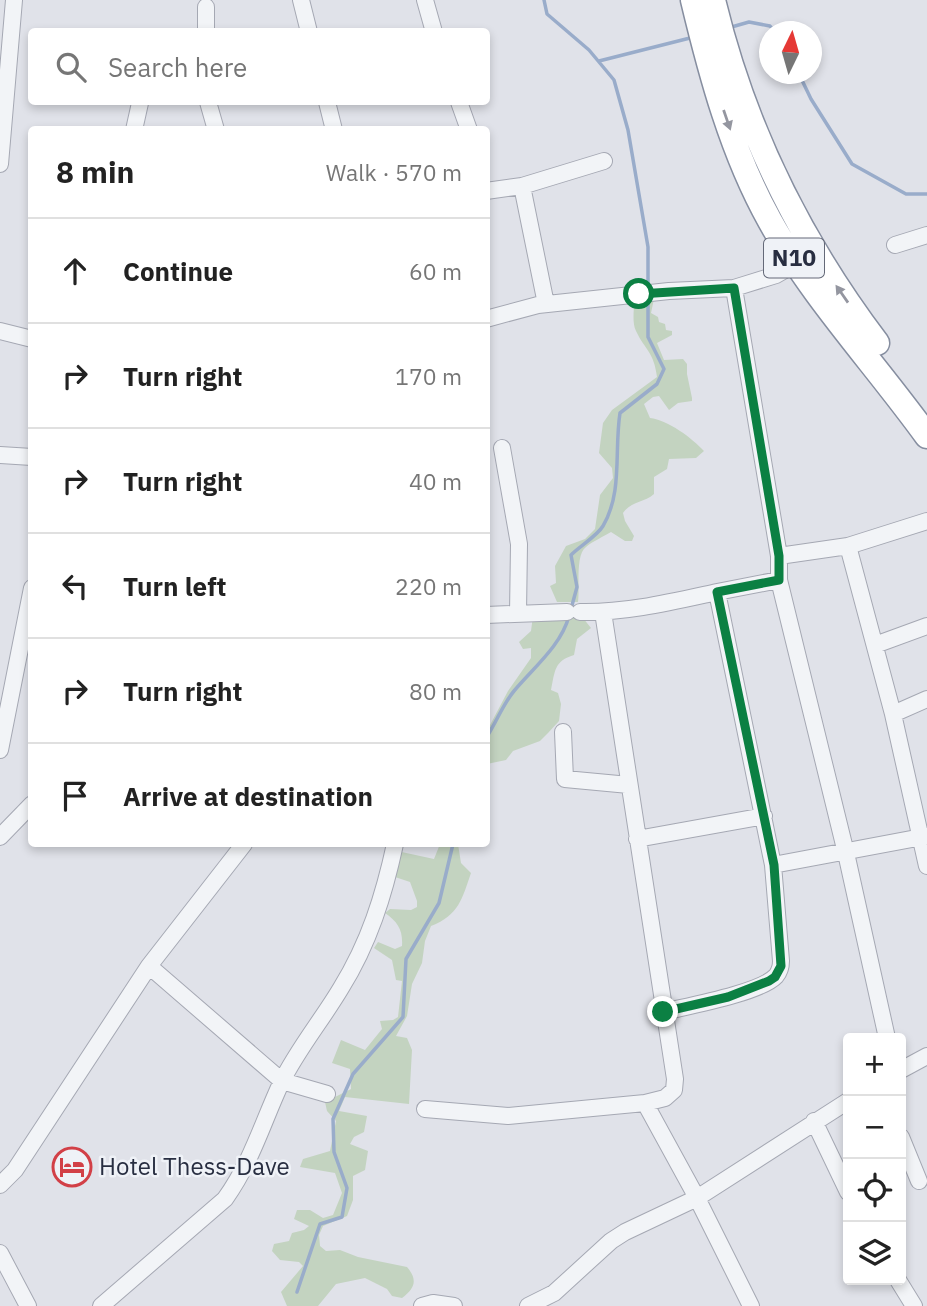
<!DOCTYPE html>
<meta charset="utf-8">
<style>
:root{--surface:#fff;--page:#f6f6f6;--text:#222;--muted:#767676;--line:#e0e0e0}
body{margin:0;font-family:"IBM Plex Sans",sans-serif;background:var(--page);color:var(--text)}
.controls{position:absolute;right:21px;bottom:21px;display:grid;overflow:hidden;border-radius:7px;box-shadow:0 4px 10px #0003}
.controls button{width:63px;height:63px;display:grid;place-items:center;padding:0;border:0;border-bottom:2px solid var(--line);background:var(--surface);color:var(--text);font:35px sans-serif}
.compass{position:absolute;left:759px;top:21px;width:63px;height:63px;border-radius:50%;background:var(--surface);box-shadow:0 4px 10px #0003;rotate:5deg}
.stop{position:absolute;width:21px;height:21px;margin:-16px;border:5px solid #0b8043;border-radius:50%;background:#fff}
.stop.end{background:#0b8043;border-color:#fff;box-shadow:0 2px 7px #0008}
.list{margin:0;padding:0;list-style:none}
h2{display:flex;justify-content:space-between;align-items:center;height:91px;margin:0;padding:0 28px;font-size:30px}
h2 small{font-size:23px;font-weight:400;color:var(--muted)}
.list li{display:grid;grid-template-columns:46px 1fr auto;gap:21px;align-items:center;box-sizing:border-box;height:105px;padding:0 28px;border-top:2px solid var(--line)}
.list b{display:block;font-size:26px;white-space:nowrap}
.list em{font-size:23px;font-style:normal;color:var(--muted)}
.icon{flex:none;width:38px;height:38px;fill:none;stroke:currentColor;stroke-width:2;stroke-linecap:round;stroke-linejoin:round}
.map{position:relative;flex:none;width:927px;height:1306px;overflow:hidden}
.search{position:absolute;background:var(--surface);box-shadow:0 4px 10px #0003;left:28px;top:28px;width:462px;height:77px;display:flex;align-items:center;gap:18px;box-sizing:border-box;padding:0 24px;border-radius:7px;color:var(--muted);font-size:26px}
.panel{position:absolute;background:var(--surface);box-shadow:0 4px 10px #0003;left:28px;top:126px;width:462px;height:721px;border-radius:7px}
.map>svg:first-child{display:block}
</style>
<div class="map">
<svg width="927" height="1306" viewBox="0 0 927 1306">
<rect width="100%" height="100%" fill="#e0e2e9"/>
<path fill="#c3d3c0" d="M654 299 651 313 658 317 659 322 665 324 666 330 672 331V335L657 343 664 360 683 359 687 364V374L692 398V401L678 403 669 410 659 396 653 397 644 404 650 418C668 420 692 438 704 451L696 458 669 459 667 469 654 477V494C644 503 631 501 623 513L625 521 634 536 632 541H625L611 532C603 537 593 541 586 547 575 555 580 588 578 602H557L550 586 556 583 555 566 566 546 585 539 595 529 600 495 613 478 612 468 599 453 603 423 612 410 657 377C654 352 645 350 636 331 632 323 634 311 634 302Z
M533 616 583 618 591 628 577 639 574 655C554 661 555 671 551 690L558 693 561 704 559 721 548 733 540 741 513 751 506 760 487 764 486 727H489L508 691 531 658V648L523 649 519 642 531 631Z
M440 844H458L461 863 471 873C462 899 459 915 431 926L425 941 422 963 412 984 407 1016 396 1036 407 1038 412 1050 409 1104 345 1097 339 1111 367 1116 364 1132 354 1137 350 1144 368 1151 365 1170 353 1176V1200L347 1216 323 1226 319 1235 320 1246 326 1251 340 1250 358 1257 407 1267C418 1280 415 1288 402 1298L392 1296 387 1289 365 1278 336 1284 318 1306H287L281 1292 303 1266 299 1262 280 1260 272 1251 274 1244 289 1241 292 1233 304 1230 309 1226 294 1219 297 1210H310L323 1218 333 1215 342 1193 335 1173 300 1167 303 1159 330 1151 336 1121 327 1111 325 1102 351 1089 350 1069 332 1063 341 1040 365 1050 382 1029 380 1021 393 1020 398 1017 402 981 396 980 392 960 374 948 378 942 395 949 402 946C403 930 398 922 385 913L390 909 411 910 417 907V901L410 882 392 876 397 851 434 859Z"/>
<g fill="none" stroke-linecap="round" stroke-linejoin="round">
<path stroke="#99acca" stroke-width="3.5" d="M544 0 547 14 589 50 614 80 628 130 648 247V290
M728 28 749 22 770 26 775 32
M599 61 694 37
M799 74 811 99 852 164 906 194H927
M571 609 577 587 571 555C580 546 597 536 603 526 623 492 614 451 620 413L657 384 664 369 648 337V298
M486 738C496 723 503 704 514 691 533 668 561 646 569 616
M297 1292 320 1224 342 1217 347 1188 334 1152 333 1119 353 1074 403 1017 406 959 439 903 453 844"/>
<defs>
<path id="minor" d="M301 0 309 32
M425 0 434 32
M206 7V32
M208 102 216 130
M327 102 334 130
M459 102 469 130
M134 130 140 103
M0 164 14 0
M522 186 546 304
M486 191 522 186 604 161
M895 245 927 235
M734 288 779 556V580L846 853 887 1038
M486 319 538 305 669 291 734 288 776 275 804 259
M0 331 32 339
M502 448 519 544 518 613
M0 455 32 457
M848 546 893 714 927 866
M779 556 848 546 927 521
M779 580 717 592 773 865 927 836
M580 612C626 613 671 602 717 592
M486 615 567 612
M875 645 927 626
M893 714 927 699
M563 732 565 779 629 785
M0 750 32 588
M0 837 32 804
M637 839 764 816
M149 966 282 1081 327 1094
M663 1012C688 1006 760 993 776 976 780 971 781 967 781 961L773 865
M901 1070 927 1056
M645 1103 697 1198 751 1306
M425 1109 508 1116 645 1103 665 1098 674 1090 675 1079 603 612
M814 1121 848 1192
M901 1137 919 1181
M0 1185 15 1170 149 966 244 844
M0 1253 28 1306
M898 1280 914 1306
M101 1306 225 1199C252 1161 262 1124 281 1083 297 1050 322 1020 341 988 369 943 384 895 395 844
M422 1306 433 1303 454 1306
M528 1306 554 1293 611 1241 625 1232 697 1198 848 1101"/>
<path id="highway" d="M693 0C711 75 732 153 770 221 813 298 875 364 927 436
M713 0C743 126 799 240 877 343"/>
</defs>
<use href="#minor" stroke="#a5a8b3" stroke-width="18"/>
<use href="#highway" stroke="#868ea0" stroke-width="27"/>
<use href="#minor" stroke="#f2f4f7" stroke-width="16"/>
<use href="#highway" stroke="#fff" stroke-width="24"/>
</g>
<defs><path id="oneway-solid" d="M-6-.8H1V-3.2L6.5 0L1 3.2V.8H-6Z" transform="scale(1.75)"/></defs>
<g fill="#9496a0">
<use href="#oneway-solid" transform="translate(727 120) rotate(71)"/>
<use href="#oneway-solid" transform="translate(842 294) rotate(-125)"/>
</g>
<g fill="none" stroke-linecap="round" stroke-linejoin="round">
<path stroke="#0b8043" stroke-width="9" d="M639 294 734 288 779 556V580L717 592 774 865 781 966 775 977 769 981 728 997 663 1012"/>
</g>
<defs>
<symbol id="hotel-ring" viewBox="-11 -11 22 22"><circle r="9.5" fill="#eff2f7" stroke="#d24047" stroke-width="1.5"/><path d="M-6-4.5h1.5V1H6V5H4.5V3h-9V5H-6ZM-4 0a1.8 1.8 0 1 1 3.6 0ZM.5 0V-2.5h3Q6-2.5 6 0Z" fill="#d24047"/></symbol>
</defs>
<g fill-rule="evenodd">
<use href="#hotel-ring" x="50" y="1145" width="44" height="44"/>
</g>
<g text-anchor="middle" stroke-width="5" stroke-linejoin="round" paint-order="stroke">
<rect fill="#eff2f7" stroke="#646978" stroke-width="2" x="764" y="238.5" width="60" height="39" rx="5"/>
<g font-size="23" font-weight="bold" fill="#282e41">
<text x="794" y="266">N10</text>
</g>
<g font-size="24" fill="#282e41" stroke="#eff2f7" text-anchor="start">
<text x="99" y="1175">Hotel Thess-Dave</text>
</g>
</g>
</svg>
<div class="controls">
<button>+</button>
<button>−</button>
<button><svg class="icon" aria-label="locate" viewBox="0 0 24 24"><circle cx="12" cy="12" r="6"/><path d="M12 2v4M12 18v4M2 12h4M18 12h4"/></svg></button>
<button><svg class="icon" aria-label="layers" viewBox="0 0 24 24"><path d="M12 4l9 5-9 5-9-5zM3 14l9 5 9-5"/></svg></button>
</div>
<svg class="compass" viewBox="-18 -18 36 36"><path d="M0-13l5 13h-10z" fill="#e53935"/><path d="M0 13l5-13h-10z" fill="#767676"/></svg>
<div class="stop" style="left:639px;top:294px"></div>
<div class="stop end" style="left:663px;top:1012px"></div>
<div class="search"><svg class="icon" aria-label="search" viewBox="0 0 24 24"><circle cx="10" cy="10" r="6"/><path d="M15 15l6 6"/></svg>Search here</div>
<section class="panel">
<h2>8 min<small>Walk · 570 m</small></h2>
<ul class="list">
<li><svg class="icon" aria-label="ahead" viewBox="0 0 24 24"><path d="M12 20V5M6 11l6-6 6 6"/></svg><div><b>Continue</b></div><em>60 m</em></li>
<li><svg class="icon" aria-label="right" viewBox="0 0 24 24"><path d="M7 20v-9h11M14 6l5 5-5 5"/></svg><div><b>Turn right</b></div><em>170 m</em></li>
<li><svg class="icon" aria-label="right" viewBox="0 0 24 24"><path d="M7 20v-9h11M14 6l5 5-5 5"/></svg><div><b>Turn right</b></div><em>40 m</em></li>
<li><svg class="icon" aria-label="left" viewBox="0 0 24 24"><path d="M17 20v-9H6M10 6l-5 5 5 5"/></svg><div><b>Turn left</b></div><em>220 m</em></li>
<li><svg class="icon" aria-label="right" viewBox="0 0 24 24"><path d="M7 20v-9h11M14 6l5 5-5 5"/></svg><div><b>Turn right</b></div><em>80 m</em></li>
<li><svg class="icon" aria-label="arrive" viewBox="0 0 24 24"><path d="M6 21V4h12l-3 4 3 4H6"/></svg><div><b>Arrive at destination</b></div></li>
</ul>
</section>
</div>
